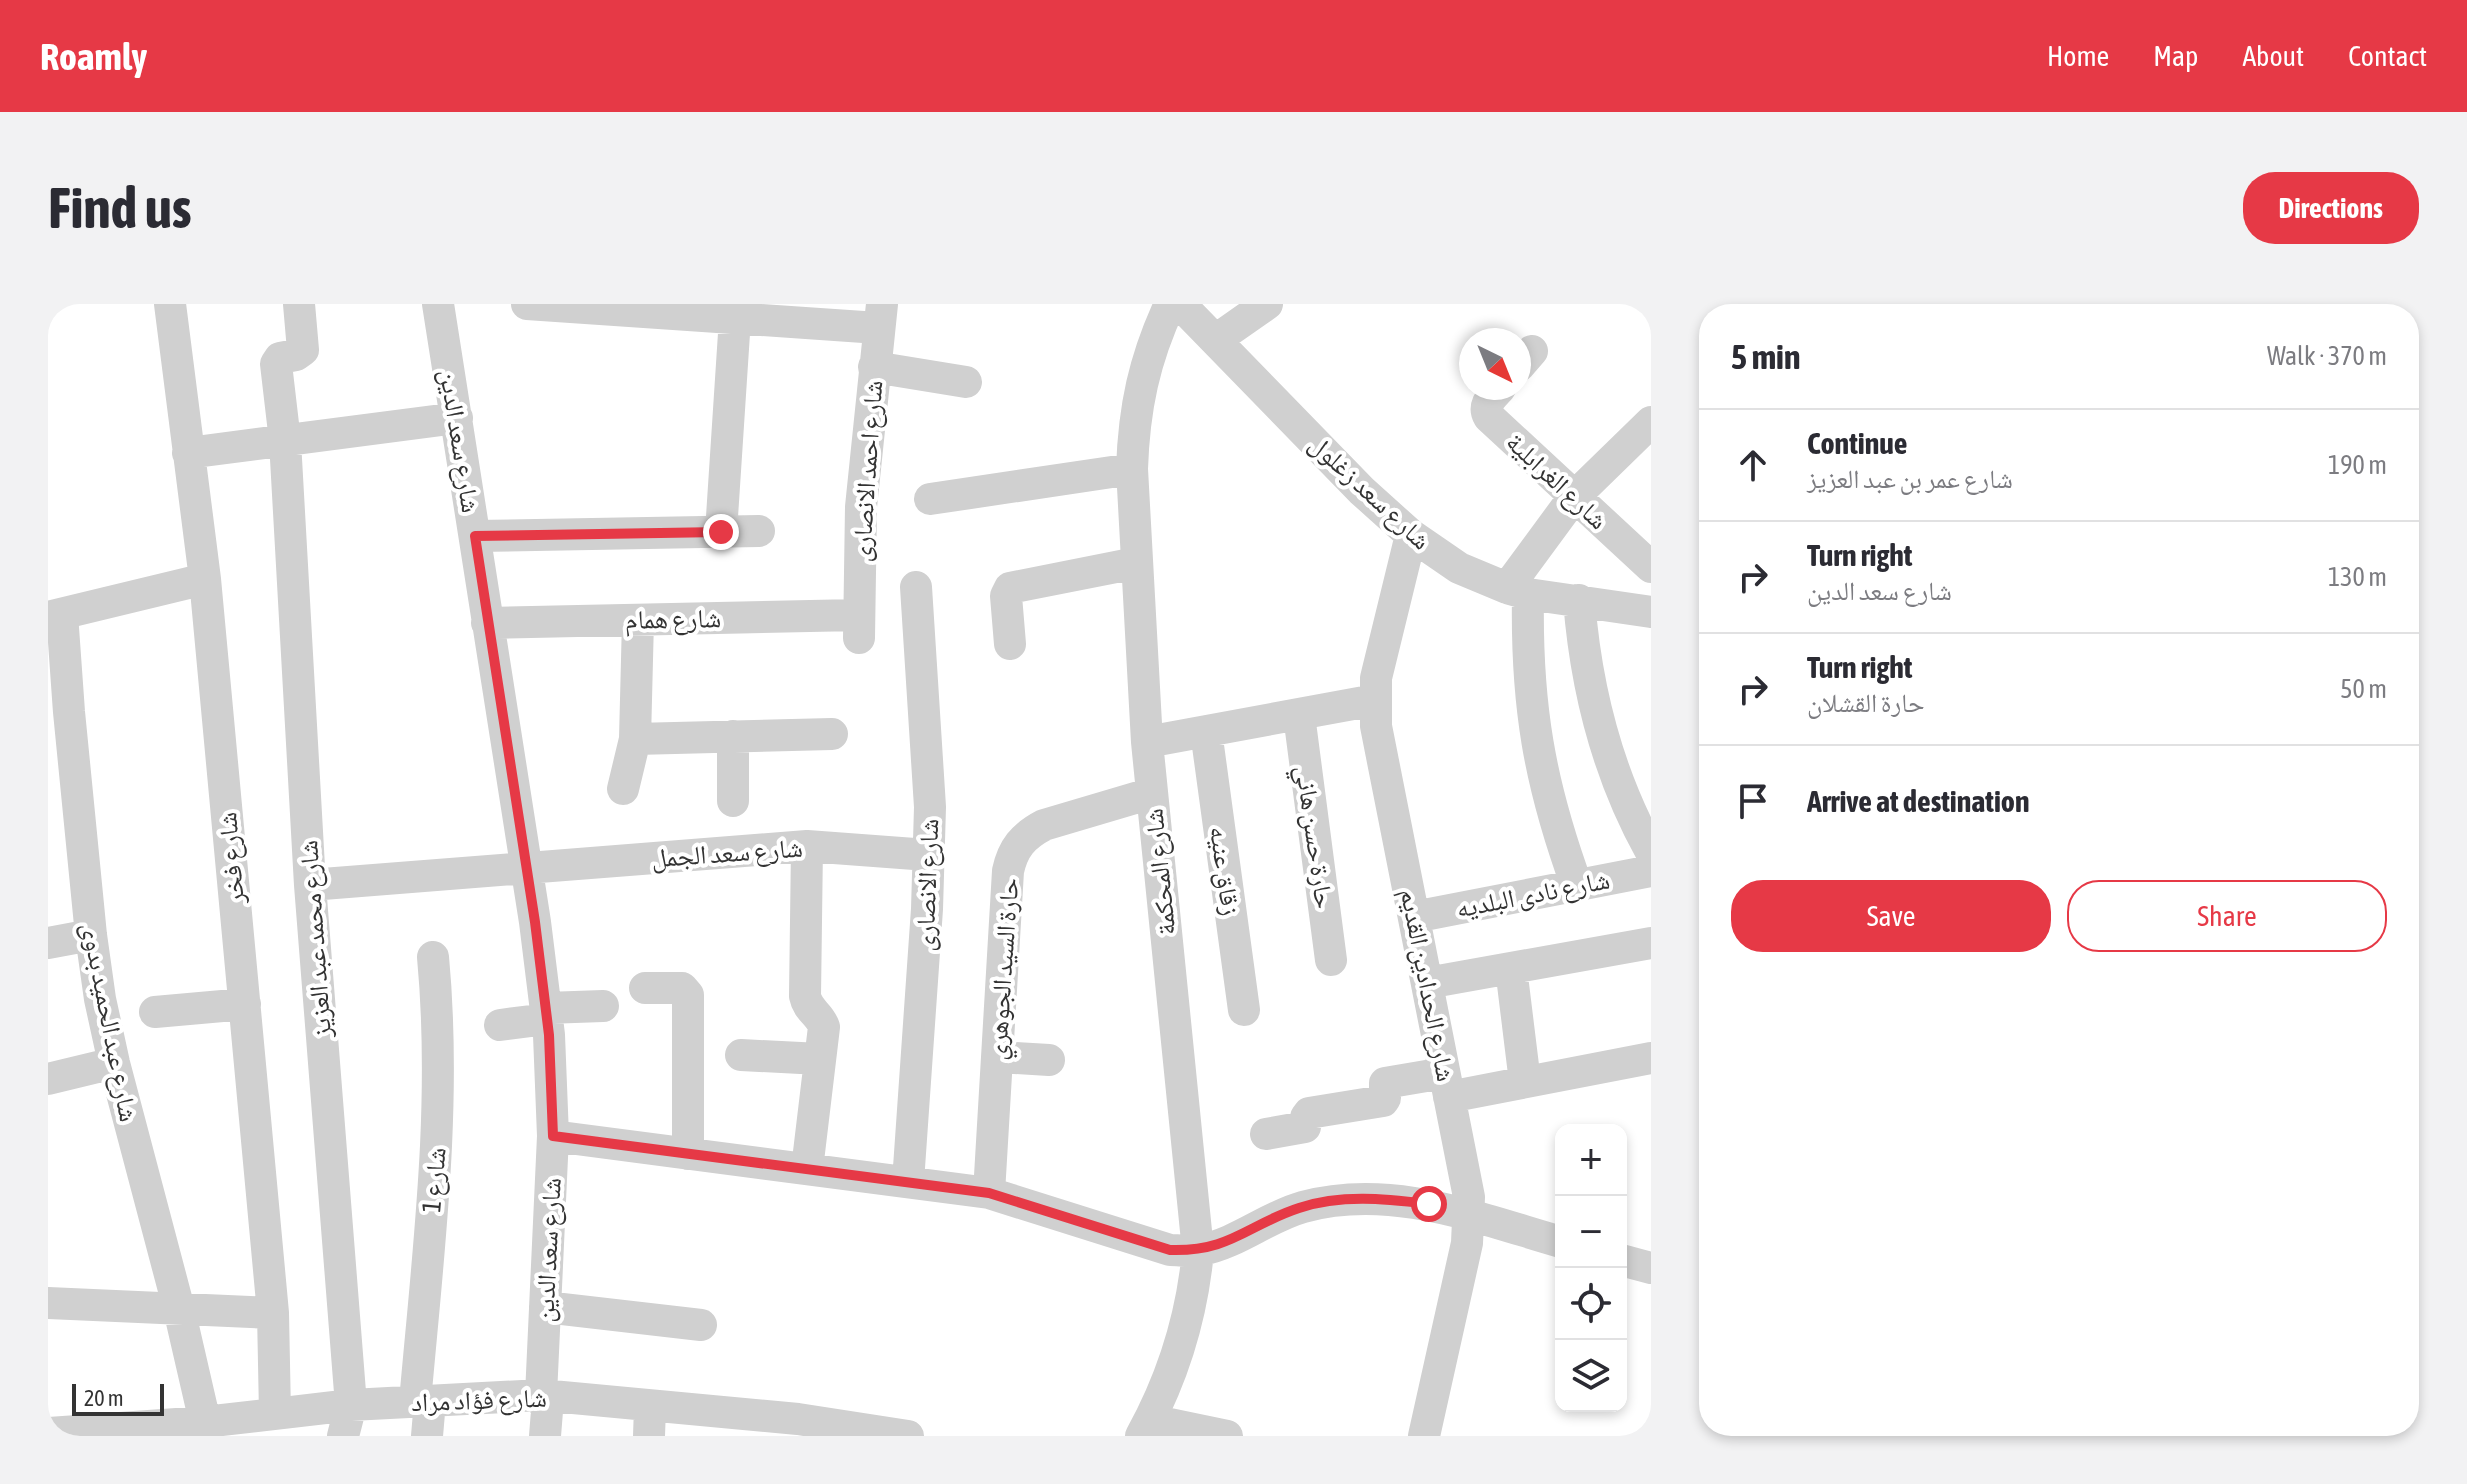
<!DOCTYPE html>
<meta charset="utf-8">
<style>
:root{--surface:#fff;--page:#f2f2f3;--text:#2b2b33;--muted:#7c7c81;--line:#e1e1e2;--accent:#e63946}
body{margin:0;font-family:"Asap Condensed","Noto Naskh Arabic",sans-serif;background:var(--page);color:var(--text)}
.controls{position:absolute;right:24px;bottom:24px;display:grid;overflow:hidden;border-radius:16px;box-shadow:0 4px 12px #0003}
.controls button{width:72px;height:72px;display:grid;place-items:center;padding:0;border:0;border-bottom:2px solid var(--line);background:var(--surface);color:var(--text);font:40px sans-serif}
.compass{position:absolute;left:1411px;top:24px;width:72px;height:72px;border-radius:50%;background:var(--surface);box-shadow:0 4px 12px #0003;rotate:137deg}
.scale{position:absolute;left:24px;bottom:20px;width:92px;box-sizing:border-box;padding-left:8px;border:4px solid #333;border-top:0;font-size:22px;line-height:28px;white-space:nowrap;color:#333;-webkit-text-stroke:6px #fff;paint-order:stroke}
.stop{position:absolute;width:24px;height:24px;margin:-18px;border:6px solid #e63946;border-radius:50%;background:#fff}
.stop.end{background:#e63946;border-color:#fff;box-shadow:0 2px 8px #0008}
.list{margin:0;padding:0;list-style:none}
h2{display:flex;justify-content:space-between;align-items:center;height:104px;margin:0;padding:0 32px;font-size:34px}
h2 small{font-size:26px;font-weight:400;color:var(--muted)}
.list li{display:grid;grid-template-columns:52px 1fr auto;gap:24px;align-items:center;box-sizing:border-box;height:112px;padding:0 32px;border-top:2px solid var(--line)}
.list b{display:block;font-size:30px;white-space:nowrap}
.list p{margin:0;font-size:26px;white-space:nowrap;color:var(--muted)}
.list em{font-size:26px;font-style:normal;color:var(--muted)}
.actions{display:flex;gap:16px;padding:24px 32px}
.actions a{flex:1;padding:18px 0;border:2px solid var(--accent);border-radius:32px;text-align:center;font-size:28px;color:var(--accent)}
.actions .main{background:var(--accent);color:#fff}
.icon{flex:none;width:44px;height:44px;fill:none;stroke:currentColor;stroke-width:2;stroke-linecap:round;stroke-linejoin:round}
.map{position:relative;flex:none;width:1603px;height:1132px;overflow:hidden;border-radius:32px}
header{display:flex;align-items:center;gap:48px;box-sizing:border-box;height:112px;padding:0 40px;background:var(--accent);color:#fff}
header strong{font-size:38px}
nav{display:flex;gap:44px;margin-inline-start:auto;font-size:28px}
.intro{display:flex;align-items:center;justify-content:space-between;box-sizing:border-box;height:192px;padding:0 48px}
h1{margin:0;font-size:56px}
.button{padding:20px 36px;border-radius:32px;background:var(--accent);color:#fff;font-size:28px;font-weight:700}
main{display:flex;gap:48px;padding:0 48px}
aside{flex:1;background:var(--surface);border-radius:32px;box-shadow:0 4px 12px #0003}
.map>svg:first-child{display:block}
</style>
<header>
<strong>Roamly</strong>
<nav><a>Home</a><a>Map</a><a>About</a><a>Contact</a></nav>
</header>
<div class="intro"><h1>Find us</h1><a class="button">Directions</a></div>
<main>
<div class="map">
<svg width="1603" height="1132" viewBox="0 0 1603 1132">
<rect width="100%" height="100%" fill="#fff"/>
<g fill="none" stroke-linecap="round" stroke-linejoin="round">
<path stroke="#d0d0d0" stroke-width="32" d="M122 0 157 275 225 1009 227 1110
M251 0 255 46 248 51 232 54 228 60 237 137 262 581 303 1101 295 1132
M390 0 487 618 501 731 505 832 493 1091 499 1107 497 1132
M479 0 830 24
M1132 0 1314 187 1363 231 1411 264 1459 284 1480 290 1603 308
M1169 35 1219 0
M1471 62 1484 47
M826 63 918 78
M1452 84C1444 93 1434 101 1441 113L1603 263
M140 149 409 114
M882 195 1084 165
M673 228 687 14
M1363 231 1328 374V422L1421 893 1419 939 1376 1132
M427 232 711 227
M1459 284 1526 193 1603 118
M1480 290C1478 400 1491 478 1529 582
M1531 296C1538 386 1559 469 1603 548
M14 310 21 408 43 631 52 695 66 759 131 1005 157 1118
M0 313 157 275
M439 319 810 311
M811 334 813 203 834 0
M962 340 958 292 962 284 1088 259
M1251 411 1283 656
M1158 427 1196 706
M587 435 784 430
M1099 438 1327 396
M575 485 587 435 590 316
M685 497V432
M262 581 759 542 880 551
M1366 613 1603 567
M0 639 43 631
M1463 664 1477 778
M1379 679 1603 639
M597 684H634L640 691V850
M498 704 555 702
M107 708 197 700
M452 721 499 715
M693 751 772 755
M949 753 1001 756
M0 775 66 759
M1401 793 1603 754
M1218 830 1257 823 1258 813 1261 809 1335 797 1337 794V779L1396 769
M505 832 941 889 1122 946C1132 946 1143 948 1153 946 1190 939 1219 913 1255 903 1343 879 1429 914 1513 938
M759 865 776 723C772 710 760 707 757 692L759 542
M860 878 879 605 882 503 868 283
M941 889 960 567C965 544 975 532 996 521L1104 489
M1573 956 1603 964
M0 999 225 1009
M497 1003 653 1021
M367 1098C380 950 399 802 385 653
M1102 1116 1179 1132
M0 1129 157 1118 303 1101 493 1091 750 1115 860 1132
M379 1132 382 1097
M601 1132 602 1103
M1093 1132C1125 1074 1144 1013 1150 947L1099 438 1084 165C1086 104 1096 56 1122 0"/>
</g>
<g fill="none" stroke-linecap="round" stroke-linejoin="round">
<path stroke="#e63946" stroke-width="10" d="M673 228 427 232 487 618 501 731 505 832 941 889 1122 946C1182 948 1199 921 1251 904 1294 890 1337 895 1381 900"/>
</g>
<g text-anchor="middle" stroke-width="8" stroke-linejoin="round" paint-order="stroke">
<g font-size="26" fill="#333" stroke="#fff">
<text transform="translate(412 137) rotate(81)" y="9">شارع سعد الدين</text>
<text transform="translate(819 167) rotate(-86)" y="9">شارع احمد الانصارى</text>
<text transform="translate(1509 177) rotate(43)" y="9">شارع الغرابلية</text>
<text transform="translate(1322 188) rotate(43)" y="9">شارع سعد زغلول</text>
<text transform="translate(625 315) rotate(-1)" y="9">شارع همام</text>
<text transform="translate(1267 533) rotate(82)" y="9">حارة حسن هاني</text>
<text transform="translate(679 549) rotate(-4)" y="9">شارع سعد الجمل</text>
<text transform="translate(183 554) rotate(-95)" y="9">شارع فخر</text>
<text transform="translate(1177 567) rotate(82)" y="9">زقاق عنيه</text>
<text transform="translate(1112 568) rotate(-96)" y="9">شارع المحكمة</text>
<text transform="translate(879 581) rotate(-88)" y="9">شارع الانصارى</text>
<text transform="translate(1485 590) rotate(-11)" y="9">شارع نادى البلديه</text>
<text transform="translate(267 635) rotate(-94)" y="9">شارع محمد عبد العزيز</text>
<text transform="translate(955 665) rotate(-86)" y="9">حارة السيد الجوهري</text>
<text transform="translate(1380 681) rotate(79)" y="9">شارع الحدادين القديم</text>
<text transform="translate(62 718) rotate(79)" y="9">شارع عبد الحميد بدوى</text>
<text transform="translate(386 876) rotate(-85)" y="9">شارع 1</text>
<text transform="translate(500 946) rotate(-87)" y="9">شارع سعد الدين</text>
<text transform="translate(431 1096) rotate(-2)" y="9">شارع فؤاد مراد</text>
</g>
</g>
</svg>
<div class="controls">
<button>+</button>
<button>−</button>
<button><svg class="icon" aria-label="locate" viewBox="0 0 24 24"><circle cx="12" cy="12" r="6"/><path d="M12 2v4M12 18v4M2 12h4M18 12h4"/></svg></button>
<button><svg class="icon" aria-label="layers" viewBox="0 0 24 24"><path d="M12 4l9 5-9 5-9-5zM3 14l9 5 9-5"/></svg></button>
</div>
<svg class="compass" viewBox="-18 -18 36 36"><path d="M0-13l5 13h-10z" fill="#e53935"/><path d="M0 13l5-13h-10z" fill="#7c7c81"/></svg>
<div class="scale">20 m</div>
<div class="stop" style="left:1381px;top:900px"></div>
<div class="stop end" style="left:673px;top:228px"></div>
</div>
<aside>
<h2>5 min<small>Walk · 370 m</small></h2>
<ul class="list">
<li><svg class="icon" aria-label="ahead" viewBox="0 0 24 24"><path d="M12 20V5M6 11l6-6 6 6"/></svg><div><b>Continue</b><p>شارع عمر بن عبد العزيز</p></div><em>190 m</em></li>
<li><svg class="icon" aria-label="right" viewBox="0 0 24 24"><path d="M7 20v-9h11M14 6l5 5-5 5"/></svg><div><b>Turn right</b><p>شارع سعد الدين</p></div><em>130 m</em></li>
<li><svg class="icon" aria-label="right" viewBox="0 0 24 24"><path d="M7 20v-9h11M14 6l5 5-5 5"/></svg><div><b>Turn right</b><p>حارة القشلان</p></div><em>50 m</em></li>
<li><svg class="icon" aria-label="arrive" viewBox="0 0 24 24"><path d="M6 21V4h12l-3 4 3 4H6"/></svg><div><b>Arrive at destination</b></div></li>
</ul>
<div class="actions"><a class="main">Save</a><a>Share</a></div>
</aside>
</main>
